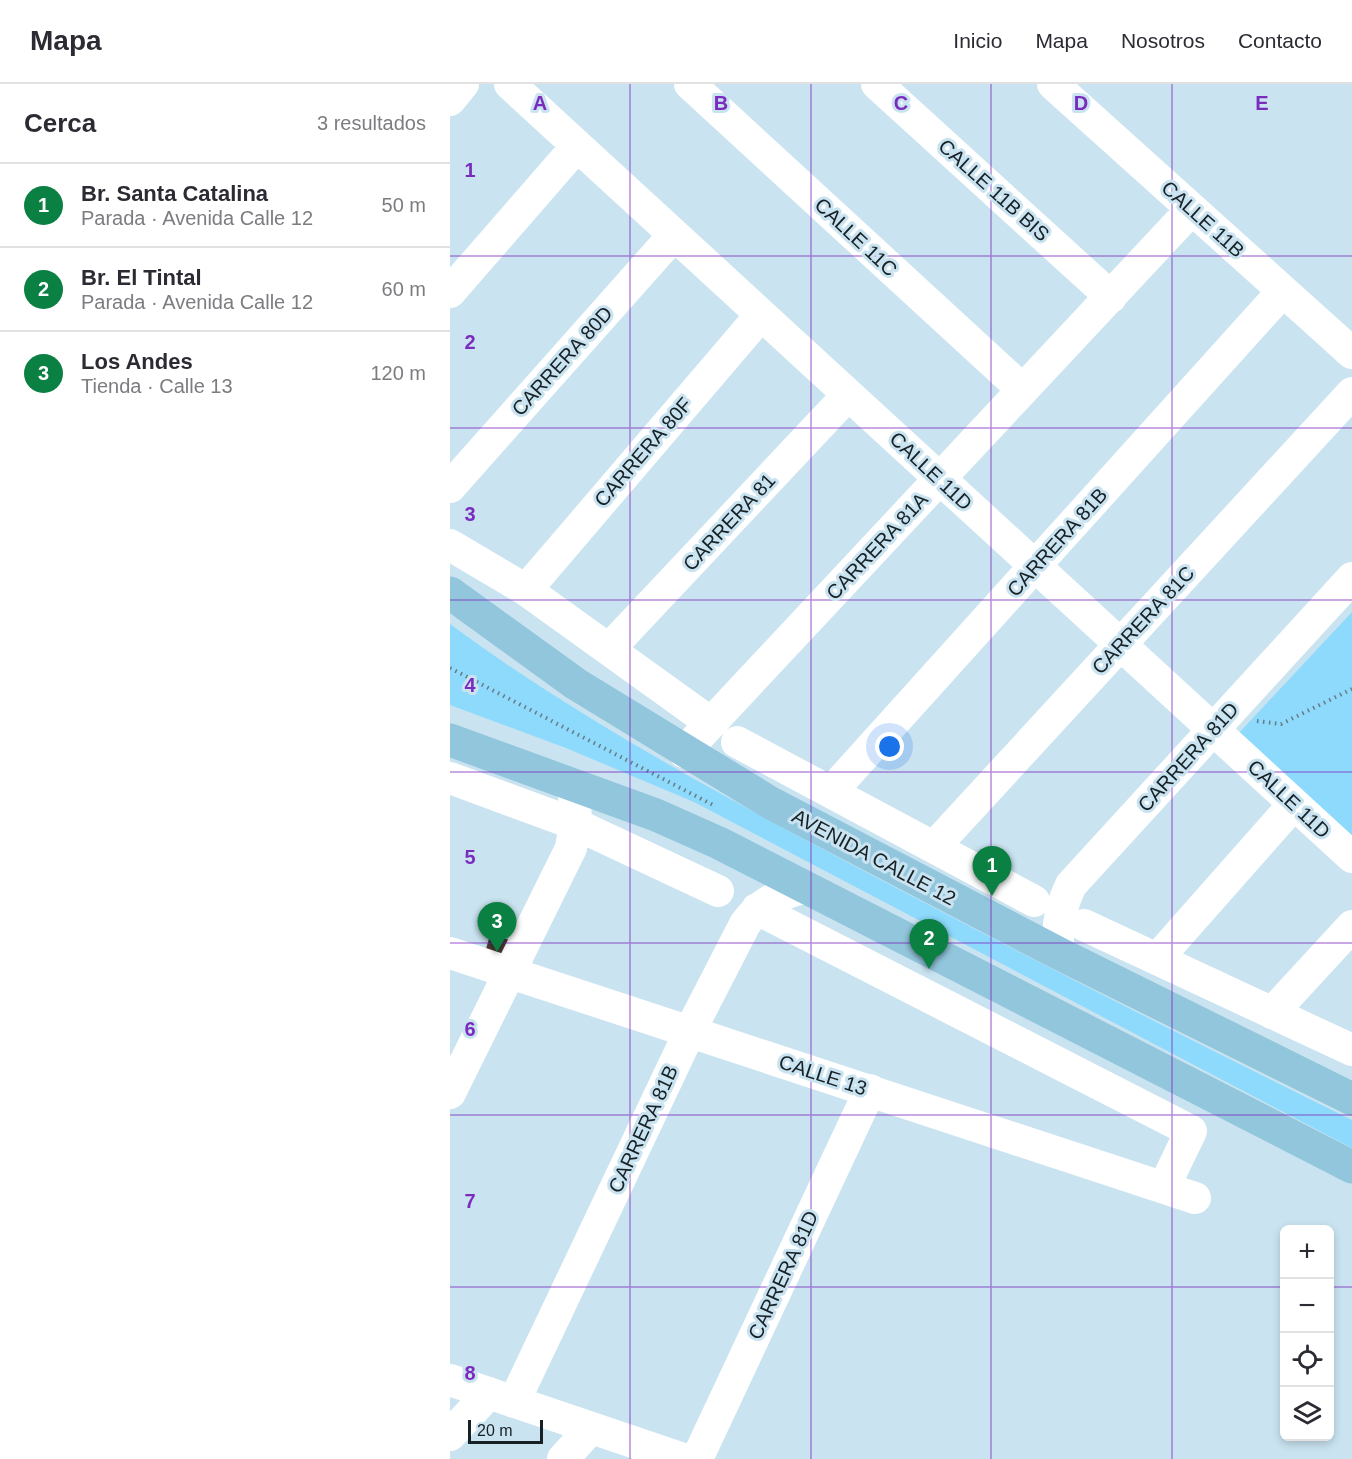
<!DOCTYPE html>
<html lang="es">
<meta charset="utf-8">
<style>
:root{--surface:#fff;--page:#f2f2f3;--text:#2b2b33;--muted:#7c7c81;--line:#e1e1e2;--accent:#0b8043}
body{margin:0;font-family:Arial,sans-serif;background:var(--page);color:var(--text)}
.controls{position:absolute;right:18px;bottom:18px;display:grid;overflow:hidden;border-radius:9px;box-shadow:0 3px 9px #0003}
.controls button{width:54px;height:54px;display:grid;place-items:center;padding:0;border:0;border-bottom:2px solid var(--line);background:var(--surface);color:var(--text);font:30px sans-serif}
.scale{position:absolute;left:18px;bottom:15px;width:75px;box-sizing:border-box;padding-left:6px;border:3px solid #172125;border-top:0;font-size:16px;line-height:21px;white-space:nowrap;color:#172125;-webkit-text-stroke:4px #c9e3f0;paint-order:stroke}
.you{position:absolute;left:440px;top:663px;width:21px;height:21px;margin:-15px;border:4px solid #fff;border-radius:50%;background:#1a73e8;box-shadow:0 0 0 9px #1a73e833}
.badge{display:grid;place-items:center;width:39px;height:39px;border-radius:50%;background:var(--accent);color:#fff;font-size:20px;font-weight:700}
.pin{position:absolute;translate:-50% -50px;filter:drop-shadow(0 2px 3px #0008)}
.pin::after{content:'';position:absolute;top:32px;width:21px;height:18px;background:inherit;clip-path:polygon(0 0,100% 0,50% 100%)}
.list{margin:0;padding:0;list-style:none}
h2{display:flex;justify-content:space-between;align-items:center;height:78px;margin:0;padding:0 24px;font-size:26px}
h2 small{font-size:20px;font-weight:400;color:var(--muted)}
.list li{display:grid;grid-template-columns:39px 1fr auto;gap:18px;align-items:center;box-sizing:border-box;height:84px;padding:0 24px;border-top:2px solid var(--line)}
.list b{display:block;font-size:22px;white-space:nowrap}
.list p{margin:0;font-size:20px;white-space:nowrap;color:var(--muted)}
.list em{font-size:20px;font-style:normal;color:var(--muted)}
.icon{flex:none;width:33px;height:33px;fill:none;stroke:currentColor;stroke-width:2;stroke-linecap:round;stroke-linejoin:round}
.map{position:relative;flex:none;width:902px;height:1375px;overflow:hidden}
header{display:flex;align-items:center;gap:36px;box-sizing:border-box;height:84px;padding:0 30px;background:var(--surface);border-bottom:2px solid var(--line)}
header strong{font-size:28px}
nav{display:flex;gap:33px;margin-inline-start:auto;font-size:21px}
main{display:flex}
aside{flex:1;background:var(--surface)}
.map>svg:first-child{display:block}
</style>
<header>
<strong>Mapa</strong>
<nav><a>Inicio</a><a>Mapa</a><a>Nosotros</a><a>Contacto</a></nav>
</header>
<main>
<aside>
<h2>Cerca<small>3 resultados</small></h2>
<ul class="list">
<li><span class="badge">1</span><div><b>Br. Santa Catalina</b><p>Parada · Avenida Calle 12</p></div><em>50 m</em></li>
<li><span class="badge">2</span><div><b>Br. El Tintal</b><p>Parada · Avenida Calle 12</p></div><em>60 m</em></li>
<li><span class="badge">3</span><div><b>Los Andes</b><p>Tienda · Calle 13</p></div><em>120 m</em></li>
</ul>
</aside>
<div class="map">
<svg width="902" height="1375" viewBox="0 0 902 1375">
<rect width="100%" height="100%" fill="#c9e3f0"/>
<path fill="#8ddafc" d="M902 528V755L788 650Z
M0 540C132 638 286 719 431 796 587 878 744 958 902 1036V1064L244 718 116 664 0 621Z"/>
<path fill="#513a37" d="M40 851 64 857 58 878 34 872Z"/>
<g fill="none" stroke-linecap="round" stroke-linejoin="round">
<path stroke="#697b83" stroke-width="4" stroke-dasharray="1.5 4.5" stroke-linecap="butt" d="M0 584 265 722
M807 637 831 640 902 605"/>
<path stroke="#fff" stroke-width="32" d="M60 0 902 773
M240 0 573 306
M427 0 661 213
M603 0 902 269
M0 16 13 0
M0 208 127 62
M0 403 224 151
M0 461 76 506 261 639
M76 506 311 231
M160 564 398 311
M287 658 584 817
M234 668 742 125
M0 694 125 740 268 807
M381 708 833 207
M484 763 902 309
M307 825 741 1047 714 1103
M634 841 902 966
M0 869 745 1114
M608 869C607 843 610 824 621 801L902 494
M707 875 844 720
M822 929 902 842
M0 1009 121 764 126 734 123 702
M0 1296 233 1375
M64 1318 240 947 295 840C310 819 329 810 354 804
M0 1351 39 1309
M113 1375 141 1344
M247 1375 420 1006"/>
<path stroke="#92c6dc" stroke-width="33" d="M0 509 126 600 319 718 608 869 902 1015
M0 656 206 731 269 759 902 1083"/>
</g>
<path fill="none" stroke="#7b2cbf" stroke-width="1.5" stroke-opacity="0.55" d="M180 0V1375M361 0V1375M541 0V1375M722 0V1375M0 172H902M0 344H902M0 516H902M0 688H902M0 859H902M0 1031H902M0 1203H834M880 1203H902"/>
<g text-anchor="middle" stroke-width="6" stroke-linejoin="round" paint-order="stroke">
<g font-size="20" fill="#172125" stroke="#c9e3f0">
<text transform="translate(544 106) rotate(42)" y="7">CALLE 11B BIS</text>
<text transform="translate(753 135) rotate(42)" y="7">CALLE 11B</text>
<text transform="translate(406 153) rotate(43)" y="7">CALLE 11C</text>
<text transform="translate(112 277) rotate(-48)" y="7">CARRERA 80D</text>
<text transform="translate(193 368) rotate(-49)" y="7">CARRERA 80F</text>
<text transform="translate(481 387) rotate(43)" y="7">CALLE 11D</text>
<text transform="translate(279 438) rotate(-47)" y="7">CARRERA 81</text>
<text transform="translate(607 458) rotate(-48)" y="7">CARRERA 81B</text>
<text transform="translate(427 462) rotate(-47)" y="7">CARRERA 81A</text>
<text transform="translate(693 536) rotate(-47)" y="7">CARRERA 81C</text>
<text transform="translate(738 673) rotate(-48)" y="7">CARRERA 81D</text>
<text transform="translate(839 715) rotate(43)" y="7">CALLE 11D</text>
<text transform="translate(424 773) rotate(28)" y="7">AVENIDA CALLE 12</text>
<text transform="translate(373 991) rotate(18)" y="7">CALLE 13</text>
<text transform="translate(193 1045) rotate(-65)" y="7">CARRERA 81B</text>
<text transform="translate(333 1191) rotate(-65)" y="7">CARRERA 81D</text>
</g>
</g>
<g font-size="20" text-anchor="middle" font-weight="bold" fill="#7b2cbf" stroke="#c9e3f0" stroke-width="6" stroke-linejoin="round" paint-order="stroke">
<text x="90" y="26">A</text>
<text x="271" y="26">B</text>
<text x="451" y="26">C</text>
<text x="631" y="26">D</text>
<text x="812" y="26">E</text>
<text x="20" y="93">1</text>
<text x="20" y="265">2</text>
<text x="20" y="437">3</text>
<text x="20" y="608">4</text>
<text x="20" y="780">5</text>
<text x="20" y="952">6</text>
<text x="20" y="1124">7</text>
<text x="20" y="1296">8</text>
</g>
</svg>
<div class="controls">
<button>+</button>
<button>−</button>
<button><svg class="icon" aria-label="locate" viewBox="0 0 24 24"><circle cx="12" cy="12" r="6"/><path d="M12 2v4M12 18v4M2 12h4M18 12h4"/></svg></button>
<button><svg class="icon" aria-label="layers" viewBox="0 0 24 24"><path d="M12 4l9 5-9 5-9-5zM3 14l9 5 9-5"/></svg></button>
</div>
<div class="scale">20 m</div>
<div class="you"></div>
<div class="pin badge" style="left:542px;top:812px">1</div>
<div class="pin badge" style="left:479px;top:885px">2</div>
<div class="pin badge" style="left:47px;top:868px">3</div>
</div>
</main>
